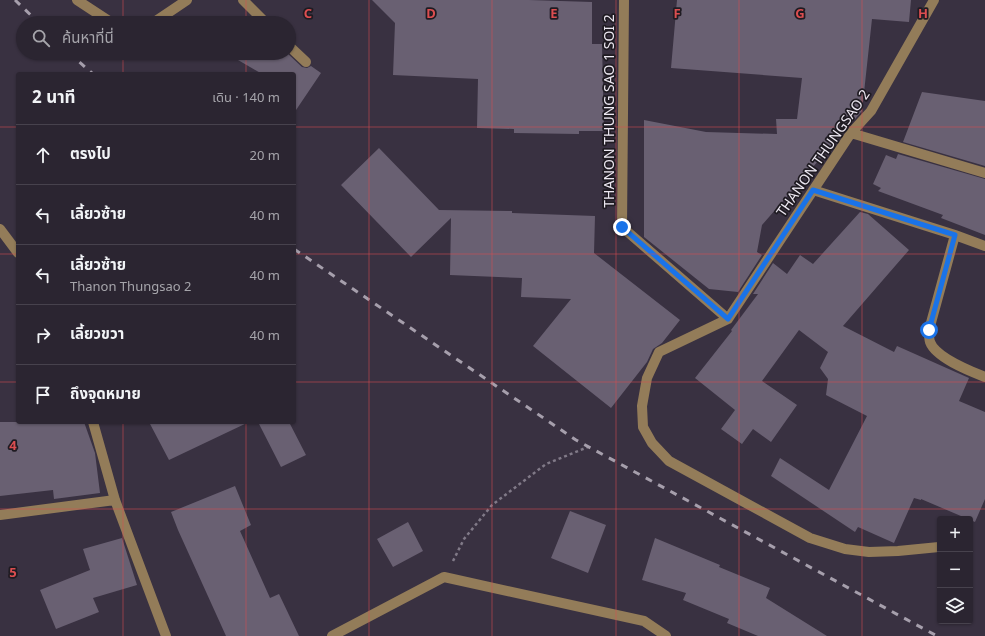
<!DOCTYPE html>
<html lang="th">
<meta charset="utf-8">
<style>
:root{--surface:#2b2531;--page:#332d39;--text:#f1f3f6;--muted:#a6a5ab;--line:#47424d}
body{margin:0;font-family:"Noto Sans","Noto Sans Thai",sans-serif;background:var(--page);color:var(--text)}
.controls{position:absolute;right:12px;bottom:12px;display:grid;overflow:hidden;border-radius:4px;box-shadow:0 1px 3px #0004}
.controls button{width:36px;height:36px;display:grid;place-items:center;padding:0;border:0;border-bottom:1px solid var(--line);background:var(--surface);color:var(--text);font:20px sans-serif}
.stop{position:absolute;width:12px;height:12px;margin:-9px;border:3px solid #1a73e8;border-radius:50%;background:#fff}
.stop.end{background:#1a73e8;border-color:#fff;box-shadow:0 1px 4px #0008}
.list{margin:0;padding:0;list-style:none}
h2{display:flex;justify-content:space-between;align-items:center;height:52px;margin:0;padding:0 16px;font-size:17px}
h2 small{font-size:13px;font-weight:400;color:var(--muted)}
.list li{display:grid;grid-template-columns:26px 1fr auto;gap:12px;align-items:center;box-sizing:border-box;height:60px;padding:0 16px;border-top:1px solid var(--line)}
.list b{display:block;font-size:15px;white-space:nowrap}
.list p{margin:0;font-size:13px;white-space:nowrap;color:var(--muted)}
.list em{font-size:13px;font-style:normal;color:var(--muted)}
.icon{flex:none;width:22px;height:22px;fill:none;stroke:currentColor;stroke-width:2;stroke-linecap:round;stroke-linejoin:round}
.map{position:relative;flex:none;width:985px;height:636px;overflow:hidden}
.search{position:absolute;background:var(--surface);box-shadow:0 1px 3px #0004;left:16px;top:16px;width:280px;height:44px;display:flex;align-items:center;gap:10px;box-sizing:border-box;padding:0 14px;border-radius:22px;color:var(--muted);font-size:15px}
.panel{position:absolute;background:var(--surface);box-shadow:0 1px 3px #0004;left:16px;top:72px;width:280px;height:352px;border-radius:4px}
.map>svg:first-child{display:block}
</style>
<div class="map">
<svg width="985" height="636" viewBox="0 0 985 636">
<rect width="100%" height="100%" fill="#393141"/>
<path fill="#696072" d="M372 0H529L592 2V44H602L604 131H579V134L514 133V129L477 128 478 79 393 75 395 23Z
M677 0H911L909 22 872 19 862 111 762 225 757 252 762 255 738 292 709 289 644 237V120L706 132 777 134 776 119H797L802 78 671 68Z
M226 53H287L302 67 307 68 311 66 321 73 294 113V74H262Z
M922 92 985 101V166L903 142Z
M379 148 439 210 512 211V213L595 216 594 253 680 320 662 343 653 349 647 362 611 408 533 346 571 299 521 297 522 278 450 275 451 218 411 257 341 185Z
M898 154 985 179V235L941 218 943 215 878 191 881 188 873 184 886 155 896 159Z
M860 212 868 214 909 250 843 326 894 352 897 346 969 378 959 401 985 412V499L975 522 921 499V500L914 498 894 543 858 527 855 532 771 476 780 458 829 490 867 416 826 395 828 379 820 368 828 352 799 330 762 381 797 405 771 442 753 429 742 444 721 429 735 410 695 378 732 331 731 330 758 294H753L773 263 787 274 800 255 813 264Z
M0 422H84L95 453 100 493 54 499 53 490 0 496Z
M149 422H249L169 460Z
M258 422H289L306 455 281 467Z
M235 486 251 525 240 531 270 598 279 594 299 636H226L178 530 171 512Z
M570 511 606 525 588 573 551 558Z
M408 522 423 551 393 567 377 539Z
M122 538 137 585 93 598 99 612 56 629 40 590 90 570 83 549Z
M655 538 720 565 719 567 770 588 766 598 827 636H758L727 623 729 619 683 600 686 593 642 580Z"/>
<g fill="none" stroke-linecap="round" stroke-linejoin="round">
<path stroke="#817a88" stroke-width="2.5" stroke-dasharray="3 3" stroke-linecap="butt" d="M453 561 464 539 492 505 546 464 588 447"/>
<path stroke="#937c59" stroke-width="10" d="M77 0 112 23
M243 0 266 23
M624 0 622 227 728 319
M153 23 187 0
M289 46 306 62
M851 133 985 173
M813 190 955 235 985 246
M0 229 18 253
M955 235 929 330C929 333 929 339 930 342 936 358 970 371 985 377
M728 319 659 352 647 378 642 406 643 427 652 443 669 461 810 538 845 549 869 552 898 551 939 547
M728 319 851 133 871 111 934 0
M93 422 115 500 166 636
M0 515 115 500
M332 636 444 577 644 621 666 636"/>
<path stroke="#a69fac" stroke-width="3" stroke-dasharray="7 7" stroke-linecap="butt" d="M15 0 39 23
M69 53 93 74
M294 249 576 440 937 636"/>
</g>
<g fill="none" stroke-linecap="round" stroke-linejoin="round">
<path stroke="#1a73e8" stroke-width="5" d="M622 227 728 319 813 190 955 235 929 330"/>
</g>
<path fill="none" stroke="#db4e50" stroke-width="1" stroke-opacity="0.55" d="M123 0V23M246 0V23M369 0V636M492 0V636M616 0V636M739 0V636M862 0V636M123 53V74M246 53V74M0 127H18M294 127H985M0 254H18M294 254H985M0 382H18M294 382H985M123 422V636M246 422V636M0 509H985"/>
<g text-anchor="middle" stroke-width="3.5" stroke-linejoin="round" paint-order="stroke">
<g font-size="14" fill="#ede8f2" stroke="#1f1b22">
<text transform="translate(609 111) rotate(-90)" y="5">THANON THUNG SAO 1 SOI 2</text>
<text transform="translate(823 153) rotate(-55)" y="5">THANON THUNGSAO 2</text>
</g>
</g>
<g font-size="13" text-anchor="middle" font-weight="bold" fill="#db4e50" stroke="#1f1b22" stroke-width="3.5" stroke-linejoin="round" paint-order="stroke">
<text x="308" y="18">C</text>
<text x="431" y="18">D</text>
<text x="554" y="18">E</text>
<text x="677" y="18">F</text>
<text x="800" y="18">G</text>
<text x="923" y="18">H</text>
<text x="13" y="450">4</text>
<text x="13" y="577">5</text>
</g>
</svg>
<div class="controls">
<button>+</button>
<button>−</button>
<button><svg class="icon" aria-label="layers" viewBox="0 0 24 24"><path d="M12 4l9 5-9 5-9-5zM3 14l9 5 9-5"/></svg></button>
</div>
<div class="stop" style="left:929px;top:330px"></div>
<div class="stop end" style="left:622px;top:227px"></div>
<div class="search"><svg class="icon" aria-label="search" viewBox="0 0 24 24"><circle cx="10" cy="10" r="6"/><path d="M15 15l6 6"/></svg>ค้นหาที่นี่</div>
<section class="panel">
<h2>2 นาที<small>เดิน · 140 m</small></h2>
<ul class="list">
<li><svg class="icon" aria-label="ahead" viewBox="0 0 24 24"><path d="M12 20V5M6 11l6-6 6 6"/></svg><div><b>ตรงไป</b></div><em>20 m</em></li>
<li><svg class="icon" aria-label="left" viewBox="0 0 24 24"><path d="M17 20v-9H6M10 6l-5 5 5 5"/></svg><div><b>เลี้ยวซ้าย</b></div><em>40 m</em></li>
<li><svg class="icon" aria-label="left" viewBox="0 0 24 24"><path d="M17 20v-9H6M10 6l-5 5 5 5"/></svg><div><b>เลี้ยวซ้าย</b><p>Thanon Thungsao 2</p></div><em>40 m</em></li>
<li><svg class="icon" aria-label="right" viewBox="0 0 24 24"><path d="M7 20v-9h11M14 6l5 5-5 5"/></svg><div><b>เลี้ยวขวา</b></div><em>40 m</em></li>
<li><svg class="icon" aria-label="arrive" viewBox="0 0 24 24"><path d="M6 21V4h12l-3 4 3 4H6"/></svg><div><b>ถึงจุดหมาย</b></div></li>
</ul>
</section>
</div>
